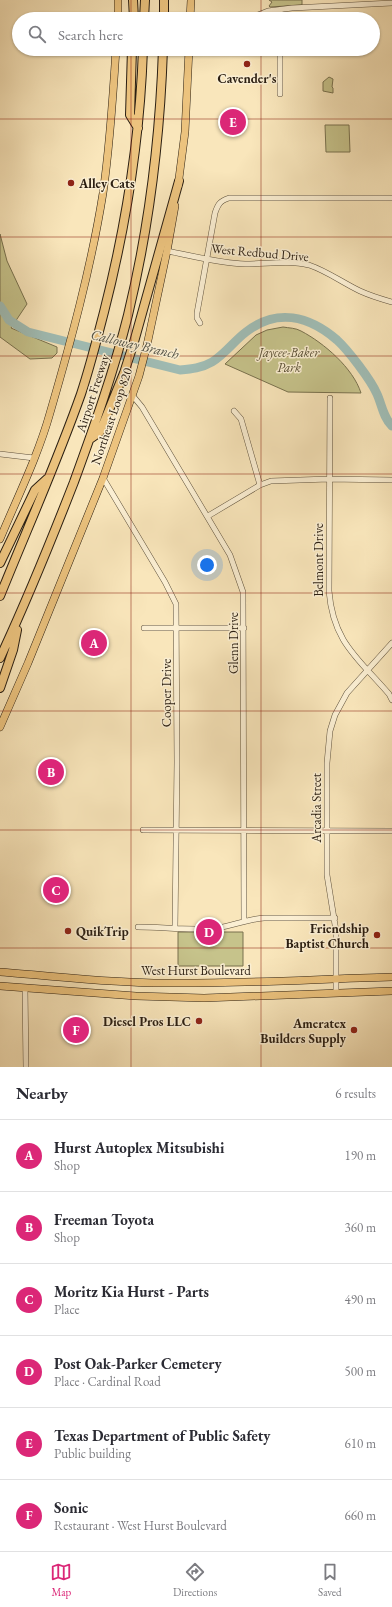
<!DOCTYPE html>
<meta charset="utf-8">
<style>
:root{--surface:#fff;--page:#f7f7f7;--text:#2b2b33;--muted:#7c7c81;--line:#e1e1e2;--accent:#db2777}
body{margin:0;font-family:"EB Garamond",serif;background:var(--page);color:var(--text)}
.you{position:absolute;left:207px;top:565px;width:14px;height:14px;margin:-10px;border:3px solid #fff;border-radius:50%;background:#1a73e8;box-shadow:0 0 0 6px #1a73e833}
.badge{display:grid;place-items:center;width:26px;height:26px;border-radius:50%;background:var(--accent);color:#fff;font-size:13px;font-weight:700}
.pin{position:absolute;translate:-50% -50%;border:2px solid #fff;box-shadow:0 1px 4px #0006}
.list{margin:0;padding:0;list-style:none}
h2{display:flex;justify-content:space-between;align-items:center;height:52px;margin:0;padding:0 16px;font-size:17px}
h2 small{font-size:13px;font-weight:400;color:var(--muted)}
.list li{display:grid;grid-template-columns:26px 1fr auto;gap:12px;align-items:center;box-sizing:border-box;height:72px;padding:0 16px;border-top:1px solid var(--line)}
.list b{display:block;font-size:15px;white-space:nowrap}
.list p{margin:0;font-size:13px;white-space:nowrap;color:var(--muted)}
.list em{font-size:13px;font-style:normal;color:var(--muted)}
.icon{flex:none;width:22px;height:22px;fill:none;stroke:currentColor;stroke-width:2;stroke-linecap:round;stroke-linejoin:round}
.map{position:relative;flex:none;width:392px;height:1067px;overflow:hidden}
.search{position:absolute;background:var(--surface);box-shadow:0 1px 3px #0004;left:12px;right:12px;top:12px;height:44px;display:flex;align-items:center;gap:10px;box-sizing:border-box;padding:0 14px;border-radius:22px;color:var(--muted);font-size:15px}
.sheet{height:484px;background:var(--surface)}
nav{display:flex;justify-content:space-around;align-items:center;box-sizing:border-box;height:56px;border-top:1px solid var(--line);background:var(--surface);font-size:11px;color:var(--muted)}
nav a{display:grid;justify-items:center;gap:2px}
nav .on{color:var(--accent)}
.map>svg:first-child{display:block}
</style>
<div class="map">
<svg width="392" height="1067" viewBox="0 0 392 1067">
<rect width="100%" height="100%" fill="#f9e6bb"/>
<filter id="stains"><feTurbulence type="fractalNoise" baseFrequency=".005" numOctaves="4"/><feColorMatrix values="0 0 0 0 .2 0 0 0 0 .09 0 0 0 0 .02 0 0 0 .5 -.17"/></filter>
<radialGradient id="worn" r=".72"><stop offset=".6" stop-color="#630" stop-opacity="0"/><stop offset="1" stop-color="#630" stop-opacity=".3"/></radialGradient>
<path fill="#c6c38b" stroke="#78714e" d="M269 0H302V5L270 7 269 6 272 2Z
M329 77 333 79 332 87 333 88V93L323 91V82Z
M325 125H349L350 152H326Z
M0 234 7 261 27 304 11 328 57 347V353L52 358 30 359 0 337Z
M283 327C289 328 296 328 301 331 324 343 353 368 361 393L288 392 225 364 256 335 267 330Z
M178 932H243V966H178Z"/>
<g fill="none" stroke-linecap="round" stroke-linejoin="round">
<path stroke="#a0beb7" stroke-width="9" d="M0 306 9 320 28 332 180 370C191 369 202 368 212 362 225 354 234 341 246 332 277 308 309 316 337 340 348 350 371 380 377 394 382 405 383 417 392 426"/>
<defs>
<path id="minor" d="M248 19 268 11 292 8 392 3
M261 19 274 11
M280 19V10
M280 94V49
M167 251C193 256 219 263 245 264 266 264 289 260 309 265 327 271 343 283 360 291 371 296 381 299 392 302
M200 323 197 318V313L215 213C218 204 220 201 229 198H392
M132 395 142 407 230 555 243 592 244 921
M330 398 329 591C333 642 358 658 389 694L392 700
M234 411 241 419 260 485
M0 454 34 458
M103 478 165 582 176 604 177 762 175 928
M208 516 260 485 271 481 329 479 392 480
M144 628H244
M143 830 392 831
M138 927C163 927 192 931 216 928 233 926 247 919 264 918H335
M25 988 26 1067
M336 992V931L327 875V763L330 731 335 715 347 693 392 643"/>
<path id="major" d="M118 19V0
M190 19 191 0
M178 186 185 132 189 49
M0 539C17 498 38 456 50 413 71 341 91 268 103 193 110 145 113 97 116 49
M0 727 28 663 103 478 139 376 147 345 167 251 175 206
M0 972C55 976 109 983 164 983 240 984 316 979 392 977
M0 986 136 996 204 998 392 991"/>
<path id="highway" d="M133 0 134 19
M144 19 145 0
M164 19V0
M132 49 130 115 138 128
M90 439 100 432 124 373 134 342 179 181
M0 563 35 490 47 479
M0 596C27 529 57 462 81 394 90 367 97 339 104 312 126 226 140 138 143 49
M0 658C27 600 51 541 74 482 94 427 114 371 128 315 149 228 160 138 163 49
M0 688 13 650 17 630"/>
</defs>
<use href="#minor" stroke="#5e513c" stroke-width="6"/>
<use href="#major" stroke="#2b1f12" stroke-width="8"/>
<use href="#highway" stroke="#2b1f12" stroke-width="10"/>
<use href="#minor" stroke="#fbefd3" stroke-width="5"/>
<use href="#major" stroke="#ecc37e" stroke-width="7"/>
<use href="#highway" stroke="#ecc37e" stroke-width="8"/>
</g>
<path fill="none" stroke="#8f2418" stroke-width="1" stroke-opacity="0.55" d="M131 0V19M261 0V19M131 49V1067M261 49V1067M0 119H392M0 237H392M0 356H392M0 474H392M0 593H392M0 711H392M0 830H392M0 948H392"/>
<g fill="#8f2418" stroke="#fbefd3" stroke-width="1.5">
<circle cx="247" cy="64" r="4"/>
<circle cx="71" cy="183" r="4"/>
<circle cx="68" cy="931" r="4"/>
<circle cx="377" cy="935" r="4"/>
<circle cx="199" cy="1021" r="4"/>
<circle cx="354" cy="1030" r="4"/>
</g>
<g text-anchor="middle" stroke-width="3" stroke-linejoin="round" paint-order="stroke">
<g font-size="13" font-weight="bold" fill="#2b1f12" stroke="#fbefd3" text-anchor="end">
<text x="247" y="83" text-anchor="middle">Cavender's</text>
<text x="79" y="188" text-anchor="start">Alley Cats</text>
<text x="369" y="933">Friendship<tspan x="369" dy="15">Baptist Church</tspan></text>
<text x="76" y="936" text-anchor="start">QuikTrip</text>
<text x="191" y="1026">Diesel Pros LLC</text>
<text x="346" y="1028">Ameratex<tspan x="346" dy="15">Builders Supply</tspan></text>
</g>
<g font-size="13" fill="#2b1f12" stroke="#fbefd3">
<text transform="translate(260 252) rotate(5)" y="5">West Redbud Drive</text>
<text transform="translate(92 393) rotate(-72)" y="5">Airport Freeway</text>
<text transform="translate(111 416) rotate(-71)" y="5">Northeast Loop 820</text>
<text transform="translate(318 560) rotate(-90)" y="5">Belmont Drive</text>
<text transform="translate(233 643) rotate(-90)" y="5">Glenn Drive</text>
<text transform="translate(166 693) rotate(-90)" y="5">Cooper Drive</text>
<text transform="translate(316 808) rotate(-90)" y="5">Arcadia Street</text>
<text x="196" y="975">West Hurst Boulevard</text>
</g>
<g font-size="13" font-style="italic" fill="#5a5036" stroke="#fbefd3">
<text x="289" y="357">Jaycee-Baker<tspan x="289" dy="15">Park</tspan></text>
</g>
<g font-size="14" font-style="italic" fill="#4e4f44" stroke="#fbefd3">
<text transform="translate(135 344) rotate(13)" y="5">Calloway Branch</text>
</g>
</g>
<rect width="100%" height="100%" filter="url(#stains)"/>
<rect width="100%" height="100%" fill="url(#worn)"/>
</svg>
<div class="you"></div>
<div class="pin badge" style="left:94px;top:643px">A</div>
<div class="pin badge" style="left:51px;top:772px">B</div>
<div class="pin badge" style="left:56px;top:890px">C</div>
<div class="pin badge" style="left:209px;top:932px">D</div>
<div class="pin badge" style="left:233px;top:122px">E</div>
<div class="pin badge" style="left:76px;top:1030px">F</div>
<div class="search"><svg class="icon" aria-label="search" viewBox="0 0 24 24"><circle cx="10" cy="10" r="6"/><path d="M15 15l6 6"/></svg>Search here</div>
</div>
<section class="sheet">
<h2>Nearby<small>6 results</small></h2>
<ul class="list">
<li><span class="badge">A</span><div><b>Hurst Autoplex Mitsubishi</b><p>Shop</p></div><em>190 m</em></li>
<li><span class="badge">B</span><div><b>Freeman Toyota</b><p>Shop</p></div><em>360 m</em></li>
<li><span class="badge">C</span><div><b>Moritz Kia Hurst - Parts</b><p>Place</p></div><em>490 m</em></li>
<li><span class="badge">D</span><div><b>Post Oak-Parker Cemetery</b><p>Place · Cardinal Road</p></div><em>500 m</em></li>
<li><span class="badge">E</span><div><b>Texas Department of Public Safety</b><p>Public building</p></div><em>610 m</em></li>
<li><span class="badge">F</span><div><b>Sonic</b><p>Restaurant · West Hurst Boulevard</p></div><em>660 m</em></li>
</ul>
</section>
<nav>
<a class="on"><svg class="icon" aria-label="map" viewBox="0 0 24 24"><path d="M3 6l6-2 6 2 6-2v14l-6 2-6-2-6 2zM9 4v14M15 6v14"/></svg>Map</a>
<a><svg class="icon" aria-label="directions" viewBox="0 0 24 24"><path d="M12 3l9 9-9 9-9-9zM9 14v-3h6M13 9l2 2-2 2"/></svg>Directions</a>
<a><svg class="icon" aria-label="saved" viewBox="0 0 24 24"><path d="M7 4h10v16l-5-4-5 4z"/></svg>Saved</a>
</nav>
